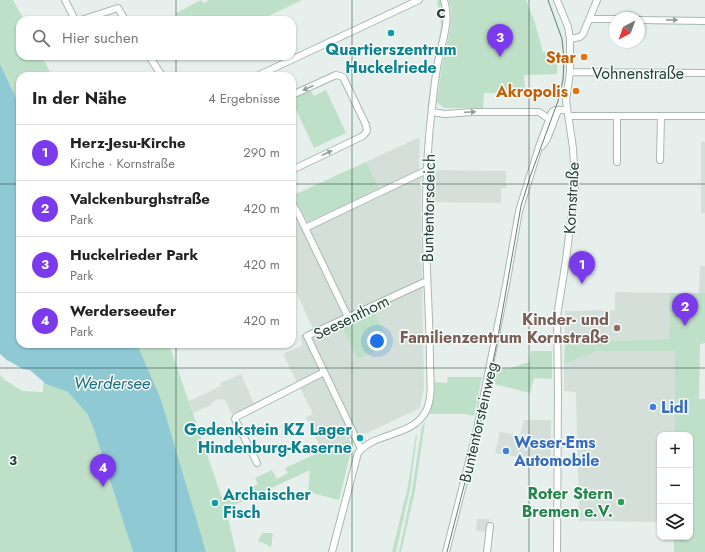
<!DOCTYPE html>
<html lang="de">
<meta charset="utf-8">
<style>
:root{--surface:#fff;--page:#f2f2f2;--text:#222;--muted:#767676;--line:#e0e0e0;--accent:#7c3aed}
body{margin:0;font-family:Jost,sans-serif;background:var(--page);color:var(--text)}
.controls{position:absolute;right:12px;bottom:12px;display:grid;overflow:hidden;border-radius:8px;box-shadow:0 1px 3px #0004}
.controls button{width:36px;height:36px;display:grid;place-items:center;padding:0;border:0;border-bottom:1px solid var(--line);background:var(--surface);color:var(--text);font:20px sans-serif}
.compass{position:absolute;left:609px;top:12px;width:36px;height:36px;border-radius:50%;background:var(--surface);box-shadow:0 1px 3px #0004;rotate:221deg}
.you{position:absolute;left:377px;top:341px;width:14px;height:14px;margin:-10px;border:3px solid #fff;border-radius:50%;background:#1a73e8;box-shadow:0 0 0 6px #1a73e833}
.badge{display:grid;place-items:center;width:26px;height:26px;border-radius:50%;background:var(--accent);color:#fff;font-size:13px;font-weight:700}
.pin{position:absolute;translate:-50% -33px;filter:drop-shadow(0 1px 2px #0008)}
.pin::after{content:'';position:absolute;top:21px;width:14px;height:12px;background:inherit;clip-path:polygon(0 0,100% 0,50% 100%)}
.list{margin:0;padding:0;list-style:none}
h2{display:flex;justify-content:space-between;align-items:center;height:52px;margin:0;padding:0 16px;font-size:17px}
h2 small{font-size:13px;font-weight:400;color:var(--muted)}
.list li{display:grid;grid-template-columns:26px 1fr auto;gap:12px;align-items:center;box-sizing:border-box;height:56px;padding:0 16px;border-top:1px solid var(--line)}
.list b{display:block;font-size:15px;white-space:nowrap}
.list p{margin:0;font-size:13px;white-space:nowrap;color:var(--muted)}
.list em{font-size:13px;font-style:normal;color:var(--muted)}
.icon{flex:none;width:22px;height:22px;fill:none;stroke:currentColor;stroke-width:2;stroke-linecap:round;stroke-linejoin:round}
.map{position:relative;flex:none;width:705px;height:552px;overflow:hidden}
.search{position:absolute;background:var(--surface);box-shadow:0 1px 3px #0004;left:16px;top:16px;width:280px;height:44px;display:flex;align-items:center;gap:10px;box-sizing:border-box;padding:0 14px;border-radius:12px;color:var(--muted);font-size:15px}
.panel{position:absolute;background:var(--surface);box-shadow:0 1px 3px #0004;left:16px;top:72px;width:280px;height:276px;border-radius:12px}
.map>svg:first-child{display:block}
</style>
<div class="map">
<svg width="705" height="552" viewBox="0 0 705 552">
<rect width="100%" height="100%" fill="#e6efeb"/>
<path fill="#d4dfda" d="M420 137 419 170 421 180V221L424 388 420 408 365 434 361 433 322 451 306 417 313 414 283 354 303 345 300 336 313 329 292 283V224L297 222 292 211V196Z
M701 142H705V213H701Z
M429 170 506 171V188H501V203L429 202Z
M700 266H705V293H699Z
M615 292 670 293 669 339 565 342V311L615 310Z
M598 351H675V435H660V522L579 521 576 392 564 391V364Z
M241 374 255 406 236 416 231 412 225 400 219 399 211 403V405L193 413 189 401 221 386 220 383Z
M524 420H551V457L512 456 495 453 500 432 520 435Z
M477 519H489L488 532 476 531Z"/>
<path fill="#bfe0c8" d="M0 0H13L24 20H20V56H42L52 76H20V106L0 64Z
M201 0 204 3 209 0H302L260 20H170L177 16 176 13Z
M438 0H441C449 16 433 86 430 107L427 108 441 27 440 12 437 3Z
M449 0H526L535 23 543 52 555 51 557 63V74L524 75 525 93H484L483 108H444L437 102C439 88 440 75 443 61 447 39 455 23 449 0Z
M310 90 314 96 326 90 346 133 314 148 292 101V99Z
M366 162 379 189 313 219 309 220 302 212 294 195Z
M670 293H705V343L700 344 699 399H705V552H674V537H690V435H675V351H598L564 364 565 342 669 339Z
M374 312 390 344 358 359 342 327Z
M137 344H169L223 501 258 484 255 478 272 470 277 479 288 473 285 468 349 439 352 447 339 500 308 492 310 470 226 509 236 552H206Z
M531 351H552V379L534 378 530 393 494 384 497 367 507 369 529 362Z
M0 375 5 380 22 391 43 392V382L68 392 88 415 94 430 133 552H0Z
M448 377H482L474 416 464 414H430L433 399 434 382 447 383Z
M425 422 415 491 401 552H399L412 490 422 426Z
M416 434 417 435 410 489 396 552H392L408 486Z
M262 533H273L271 548 268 545 258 541Z"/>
<path fill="#8ec9d4" d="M0 64 20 106V344H137L161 400 206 552H133L94 430 88 415 68 392 46 384 30 370 23 369 7 360 0 354Z"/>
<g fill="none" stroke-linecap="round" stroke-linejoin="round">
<defs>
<path id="minor" d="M65 0 75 20
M590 19H615
M81 20 118 8 125 20
M639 20 705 21
M570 39 580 37 583 34 597 0
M149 56 162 76
M570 72 705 73
M257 76 419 0
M292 95 336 75 343 77 366 125 367 131 363 136 292 170
M432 112 445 114 473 112H539L549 119
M568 116H705
M617 116V162
M542 146 547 139 557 113 559 110
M660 160 661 116
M292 203 298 213 348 317
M305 228 427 170
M361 449 307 336 427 281
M257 463 235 419 236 417 324 372
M332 552 358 453C374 432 413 437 426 411 433 397 430 379 430 364 430 312 425 261 426 210 426 175 428 141 432 107 434 92 435 77 438 62 442 41 451 21 444 0
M446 552 476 434 506 285 519 211 539 147 552 112 555 110H567
M487 552 490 526
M557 552 558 393 557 316 566 260 575 187 573 148 566 101 570 72V39L568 27 557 0"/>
</defs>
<use href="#minor" stroke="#a8b8b2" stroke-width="8"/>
<use href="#minor" stroke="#fff" stroke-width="6"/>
<path stroke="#5f7d75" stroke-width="1" d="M447 552 481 420 497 342 521 206 530 177 558 101 563 80 564 59 562 39 548 0"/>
</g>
<defs><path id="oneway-solid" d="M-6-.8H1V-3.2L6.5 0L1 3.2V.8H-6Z"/></defs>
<g fill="#92a09c">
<use href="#oneway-solid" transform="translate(672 20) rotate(1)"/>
<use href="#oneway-solid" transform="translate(308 88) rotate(155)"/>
<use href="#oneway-solid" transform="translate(470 112) rotate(-3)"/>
<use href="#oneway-solid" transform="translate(327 153) rotate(-25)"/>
</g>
<path fill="none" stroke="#24423a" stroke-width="1" stroke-opacity="0.55" d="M176 0V20M352 0V552M529 0V552M176 56V76M0 184H20M292 184H705M176 344V552M0 368H705"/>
<g fill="#0f9aa8" stroke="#f7fbf9" stroke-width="1.5">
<circle cx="391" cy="33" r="4"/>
<circle cx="360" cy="438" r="4"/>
<circle cx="215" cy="503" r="4"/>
</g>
<g fill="#e8710a" stroke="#f7fbf9" stroke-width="1.5">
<circle cx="584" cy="57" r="4"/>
<circle cx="576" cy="91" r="4"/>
</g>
<circle fill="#8d6e63" stroke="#f7fbf9" stroke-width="1.5" cx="617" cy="328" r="4"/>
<g fill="#3f7fe0" stroke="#f7fbf9" stroke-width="1.5">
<circle cx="653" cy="407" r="4"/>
<circle cx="506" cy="451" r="4"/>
</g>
<circle fill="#2e9e5b" stroke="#f7fbf9" stroke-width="1.5" cx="621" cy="502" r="4"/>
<g text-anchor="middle" stroke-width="3" stroke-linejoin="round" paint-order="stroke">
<g font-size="16" font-weight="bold" fill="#0d838f" stroke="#f7fbf9">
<text x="391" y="55">Quartierszentrum<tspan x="391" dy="18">Huckelriede</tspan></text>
<text x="352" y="435" text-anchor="end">Gedenkstein KZ Lager<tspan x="352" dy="18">Hindenburg-Kaserne</tspan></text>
<text x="223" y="500" text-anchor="start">Archaischer<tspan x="223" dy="18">Fisch</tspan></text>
</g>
<g font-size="16" font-weight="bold" fill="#c56008" stroke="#f7fbf9" text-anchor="end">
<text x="576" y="63">Star</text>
<text x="568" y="97">Akropolis</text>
</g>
<g font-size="16" fill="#24423a" stroke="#f7fbf9">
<text x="638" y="79">Vohnenstraße</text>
<text transform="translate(571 198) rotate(-87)" y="6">Kornstraße</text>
<text transform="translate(428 208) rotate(-89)" y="6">Buntentorsdeich</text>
<text transform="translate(351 317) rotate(-26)" y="6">Seesenthom</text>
<text transform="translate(478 422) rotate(-77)" y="6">Buntentorsteinweg</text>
</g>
<g font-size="16" font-weight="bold" fill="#785e54" stroke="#f7fbf9" text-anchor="end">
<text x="609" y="325">Kinder- und<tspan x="609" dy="18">Familienzentrum Kornstraße</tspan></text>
</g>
<g font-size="16" font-weight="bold" fill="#366cbe" stroke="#f7fbf9" text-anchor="start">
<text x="661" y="413">Lidl</text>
<text x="514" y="448">Weser-Ems<tspan x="514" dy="18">Automobile</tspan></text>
</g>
<g font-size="16" font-weight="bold" fill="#27864d" stroke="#f7fbf9" text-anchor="end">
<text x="613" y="499">Roter Stern<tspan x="613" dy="18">Bremen e.V.</tspan></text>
</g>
<g font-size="17" font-style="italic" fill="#1c6f80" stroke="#f7fbf9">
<text x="112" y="389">Werdersee</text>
</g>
</g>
<g font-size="13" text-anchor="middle" font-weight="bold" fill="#24423a" stroke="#f7fbf9" stroke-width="3" stroke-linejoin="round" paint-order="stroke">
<text x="441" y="18">C</text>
<text x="13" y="465">3</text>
</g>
</svg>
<div class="controls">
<button>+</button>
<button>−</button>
<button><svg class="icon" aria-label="layers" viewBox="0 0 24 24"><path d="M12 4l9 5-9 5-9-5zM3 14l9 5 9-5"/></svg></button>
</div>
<svg class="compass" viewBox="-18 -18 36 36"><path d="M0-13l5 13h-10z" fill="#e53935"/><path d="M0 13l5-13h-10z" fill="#767676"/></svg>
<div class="you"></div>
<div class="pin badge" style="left:582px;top:284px">1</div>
<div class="pin badge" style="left:685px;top:326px">2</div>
<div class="pin badge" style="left:500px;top:57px">3</div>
<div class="pin badge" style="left:103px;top:487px">4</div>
<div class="search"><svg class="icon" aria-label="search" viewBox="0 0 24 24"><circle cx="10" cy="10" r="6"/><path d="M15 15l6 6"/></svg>Hier suchen</div>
<section class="panel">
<h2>In der Nähe<small>4 Ergebnisse</small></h2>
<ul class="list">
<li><span class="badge">1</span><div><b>Herz-Jesu-Kirche</b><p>Kirche · Kornstraße</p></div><em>290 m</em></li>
<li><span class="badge">2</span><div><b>Valckenburghstraße</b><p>Park</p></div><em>420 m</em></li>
<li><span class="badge">3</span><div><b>Huckelrieder Park</b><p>Park</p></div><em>420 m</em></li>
<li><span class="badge">4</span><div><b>Werderseeufer</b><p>Park</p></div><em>420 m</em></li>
</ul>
</section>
</div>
